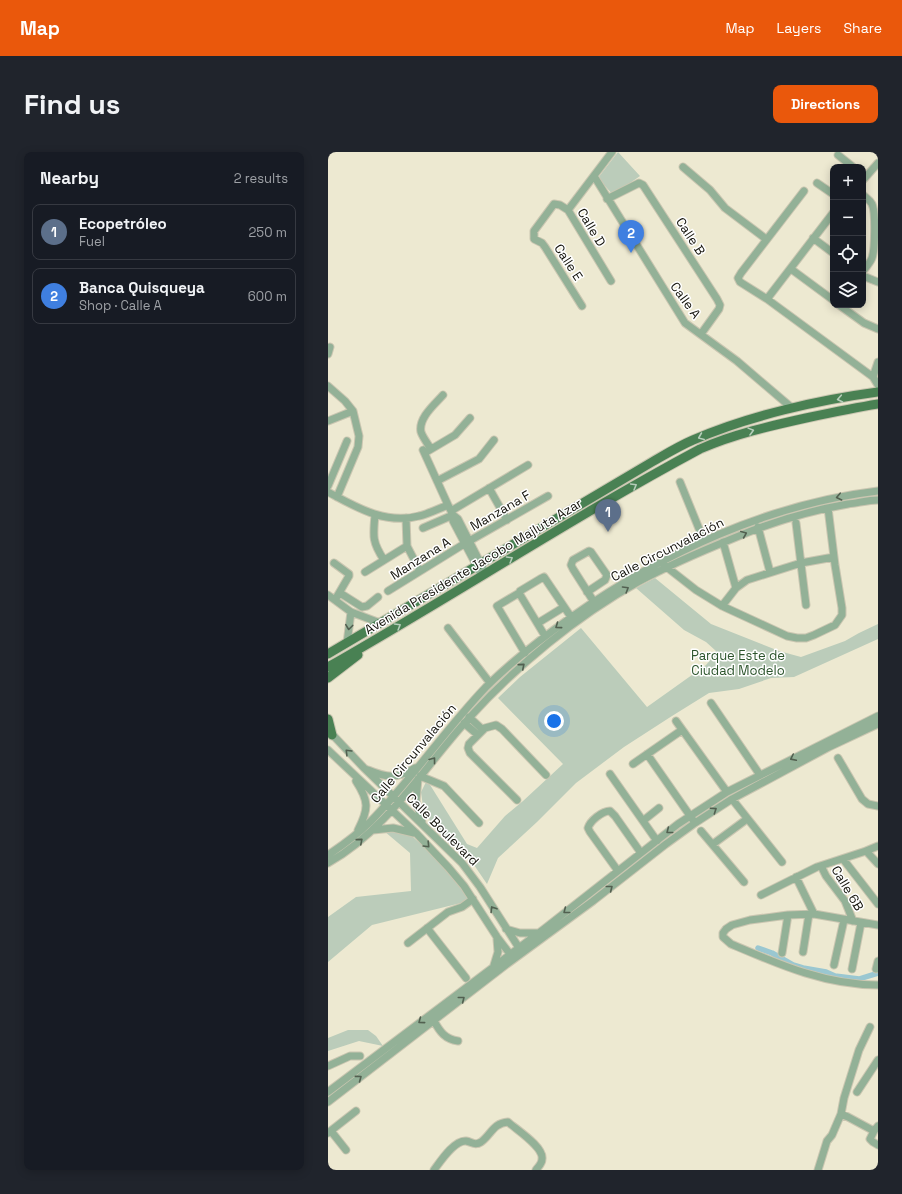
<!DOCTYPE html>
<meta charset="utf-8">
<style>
:root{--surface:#171b24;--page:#20242c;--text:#f1f3f6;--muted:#9ea1a6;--line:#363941;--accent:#ea580c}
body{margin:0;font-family:"Space Grotesk",sans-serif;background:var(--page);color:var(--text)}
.controls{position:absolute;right:12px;top:12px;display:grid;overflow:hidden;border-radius:8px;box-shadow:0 2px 10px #0003}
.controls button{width:36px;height:36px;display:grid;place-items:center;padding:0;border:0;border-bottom:1px solid var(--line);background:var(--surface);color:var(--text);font:20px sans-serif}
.you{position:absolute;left:226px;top:569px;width:14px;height:14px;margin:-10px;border:3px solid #fff;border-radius:50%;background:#1a73e8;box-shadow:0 0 0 6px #1a73e833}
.badge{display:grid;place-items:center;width:26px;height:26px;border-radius:50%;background:var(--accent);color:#fff;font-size:13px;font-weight:700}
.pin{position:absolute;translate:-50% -33px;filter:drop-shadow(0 1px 2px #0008)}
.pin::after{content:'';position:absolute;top:21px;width:14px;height:12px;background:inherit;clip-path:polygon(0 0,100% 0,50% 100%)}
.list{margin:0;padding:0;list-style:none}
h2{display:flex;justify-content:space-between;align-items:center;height:52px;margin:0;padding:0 16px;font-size:17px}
h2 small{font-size:13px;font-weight:400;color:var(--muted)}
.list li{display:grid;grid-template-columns:26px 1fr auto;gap:12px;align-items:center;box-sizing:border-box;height:56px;margin:0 8px 8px;padding:0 8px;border:1px solid var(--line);border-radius:8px}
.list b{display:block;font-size:15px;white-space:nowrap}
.list p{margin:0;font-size:13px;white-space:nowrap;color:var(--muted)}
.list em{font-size:13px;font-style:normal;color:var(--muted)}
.icon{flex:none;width:22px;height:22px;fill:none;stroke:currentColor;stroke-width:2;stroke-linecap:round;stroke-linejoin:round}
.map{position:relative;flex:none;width:550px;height:1018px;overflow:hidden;border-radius:8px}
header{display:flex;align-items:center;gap:24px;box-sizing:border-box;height:56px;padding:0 20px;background:var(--accent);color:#fff}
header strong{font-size:19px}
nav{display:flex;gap:22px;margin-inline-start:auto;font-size:14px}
.intro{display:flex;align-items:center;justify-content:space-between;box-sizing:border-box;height:96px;padding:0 24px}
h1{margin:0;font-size:28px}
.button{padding:10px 18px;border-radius:8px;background:var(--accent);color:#fff;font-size:14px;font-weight:700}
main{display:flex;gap:24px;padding:0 24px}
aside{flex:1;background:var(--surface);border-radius:8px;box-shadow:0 2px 10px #0003}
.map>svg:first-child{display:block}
</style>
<header>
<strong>Map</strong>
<nav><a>Map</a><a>Layers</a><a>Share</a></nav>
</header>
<div class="intro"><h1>Find us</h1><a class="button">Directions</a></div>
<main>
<aside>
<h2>Nearby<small>2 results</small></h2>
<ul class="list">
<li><span class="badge" style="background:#5c6f8a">1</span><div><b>Ecopetróleo</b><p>Fuel</p></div><em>250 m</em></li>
<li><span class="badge" style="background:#3f7fe0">2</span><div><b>Banca Quisqueya</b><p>Shop · Calle A</p></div><em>600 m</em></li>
</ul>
</aside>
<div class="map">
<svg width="550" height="1018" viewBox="0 0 550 1018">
<rect width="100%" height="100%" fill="#ede9d1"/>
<path fill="#bbccba" d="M290 0 312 24 285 43 270 26Z
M327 426 383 472 451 499 473 505 517 489 531 481 550 472V487L466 525 443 526 411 537 381 541 344 564 296 595 248 631 209 670 170 706 159 732 144 710 105 675 95 654 93 640 99 628 139 692 149 696 177 664 195 649 235 612 170 546 192 525 253 476 319 555 378 513 384 506 388 499 378 490 356 478 308 436Z
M68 676 85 685 119 715 144 745 133 751 44 773 0 810V765L28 745 83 739 82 701 56 679Z
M20 878H40L48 884 55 894 31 889 0 899V886Z"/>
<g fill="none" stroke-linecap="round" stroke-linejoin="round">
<path stroke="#9ac7d1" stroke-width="5.5" d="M430 796 444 801 465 813 475 816 498 820 507 824 531 827 550 821"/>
<defs>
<path id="minor" d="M510 3 525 15
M355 15 382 38 397 56 438 87
M266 24 357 171 409 209 464 256
M535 28 550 11
M489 31 505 42
M476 39 413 121 410 126 412 130 439 147 545 225 550 233
M535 43C538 46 542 48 544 52 548 60 547 98 544 106 542 111 538 115 535 119
M279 47 311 31 315 33 389 147 392 153 391 157 373 182
M240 58 284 0
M485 86 505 101
M463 117 505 148
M535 124 550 130
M439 147 505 61
M511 153 536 171 550 177
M254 154 217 95 214 91 206 87V79L226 52 232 53 240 58 283 129
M0 202 2 195
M545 225 550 210
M0 234 17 249 25 259 31 284 30 295 9 345
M0 269 25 259
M103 297C100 292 95 286 93 280 90 266 107 252 115 243
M95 298 120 353 125 363 130 367 158 422
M100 299 127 283 142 266
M109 329 151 307 166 288
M352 330 376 389
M0 334 19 289
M161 336 179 368
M0 340C28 355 57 373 91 364 100 362 110 357 120 353
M123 359 200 313
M47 363C45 384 44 390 56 408
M125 363V369L154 424
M78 366 79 394 92 419
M468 371 478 453
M430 375 442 420
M95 376 125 363
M395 390 408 436
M6 411 21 422V424L7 448
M336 413 368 438 394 454 459 484 469 486H478L486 483 507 473 514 463V456L507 413 500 356
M37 420 79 394
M60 439 136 392 220 344
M259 440 277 428 279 423 263 400 261 399 245 408 243 413 245 417 266 450
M12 441 34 455 39 454 50 445
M191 441 169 454 197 501
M0 443 23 460 52 471
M394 454 408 436 419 428 473 411 506 405
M210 471 236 455
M120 476 162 531
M217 484 191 441 192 439 212 427 216 425 243 465
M19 491 23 460
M383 551 432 623
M141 565 155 578
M348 569 399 640
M136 571 150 583
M1 579 36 616 134 711 152 735 193 799
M0 598 88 681 120 715 136 734 169 785 185 806
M319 602 365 668
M510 606 534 647 540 652 550 654
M305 612 354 578
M40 618C59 626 69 627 87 616
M282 622 329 689
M92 624 116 634 151 671
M90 627 88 649 94 670
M28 629C41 649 41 657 30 678
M404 647 454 710
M189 648 142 601 140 596 141 592 157 576 168 573 174 577 218 623
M316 668 331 656
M45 678 65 676 86 681
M373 679 416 730
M385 692 419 667
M538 699 550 712
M0 703C15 693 30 682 43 669 84 627 117 578 158 535 184 509 214 486 245 464 335 401 440 352 550 339
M515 707 550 752
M0 711C59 678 96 615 141 566 188 514 249 464 310 430 341 413 374 399 406 386 444 370 479 359 520 352 530 351 540 348 550 348
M493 714 498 724 517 749 525 769
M290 719 262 680 260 676C262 669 274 659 282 659L287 664 313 701
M468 725 486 762
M433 743 489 715 538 699 550 694
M550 773 486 762 460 763 422 768 404 773 398 777 395 781V785L403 792C450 812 497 833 550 833
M99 776 138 826
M178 777 192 781H210
M80 791 120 760 134 755 145 747
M475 800 481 762
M454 801 460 763
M166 813 170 800 169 787
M506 813 516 768
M524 817 533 771
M548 817 550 809
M106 869C112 880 117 887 130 889
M0 914 22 904H32
M0 940 216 777 350 672 399 640 550 564
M529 940 550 908
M0 950 179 812 265 749 338 692 367 671 404 647 501 595 550 572 547 566
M513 962 520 965 546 979
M550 974 546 979 542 987 545 990 550 993
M3 979 18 998
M0 981 28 959
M106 1018C112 1010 126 988 138 989 144 990 147 994 153 990 163 983 165 971 180 970 189 978 216 995 214 1007 214 1012 210 1015 208 1018
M490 1018 499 989 504 983 513 962 516 946 531 898 542 875"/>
<path id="major" d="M0 502 324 310C338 302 351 294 365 288 420 264 490 248 550 240
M0 515C125 444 245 365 372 297 406 282 442 274 478 266 502 261 526 256 550 252
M0 526 30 503
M0 567 4 583"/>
</defs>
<use href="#minor" stroke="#cac6b1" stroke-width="9"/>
<use href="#major" stroke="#cac6b1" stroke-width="11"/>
<use href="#minor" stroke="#93b197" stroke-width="7"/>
<use href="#major" stroke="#498153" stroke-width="9"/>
</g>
<defs><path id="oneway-chevron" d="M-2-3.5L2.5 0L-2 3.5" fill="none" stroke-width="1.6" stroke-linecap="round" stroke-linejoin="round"/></defs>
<g stroke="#b6cdba">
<use href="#oneway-chevron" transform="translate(512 247) rotate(169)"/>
<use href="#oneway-chevron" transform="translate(423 279) rotate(-15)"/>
<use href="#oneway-chevron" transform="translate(373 285) rotate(157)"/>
<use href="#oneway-chevron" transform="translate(306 334) rotate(-30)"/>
<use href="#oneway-chevron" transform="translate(182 407) rotate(-31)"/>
<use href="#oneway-chevron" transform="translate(70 474) rotate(-31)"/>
</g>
<g stroke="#526050">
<use href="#oneway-chevron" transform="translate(511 345) rotate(168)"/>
<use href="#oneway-chevron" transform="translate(416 382) rotate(-23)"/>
<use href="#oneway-chevron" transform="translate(298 437) rotate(-31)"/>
<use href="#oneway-chevron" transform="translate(230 474) rotate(144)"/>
<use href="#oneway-chevron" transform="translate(21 475) rotate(97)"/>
<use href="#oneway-chevron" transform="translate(194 514) rotate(-40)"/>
<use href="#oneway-chevron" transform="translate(20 600) rotate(-135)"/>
<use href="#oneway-chevron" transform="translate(465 606) rotate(154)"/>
<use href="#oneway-chevron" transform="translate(105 608) rotate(-52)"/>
<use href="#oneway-chevron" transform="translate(386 658) rotate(-34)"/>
<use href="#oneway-chevron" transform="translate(341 679) rotate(142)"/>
<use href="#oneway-chevron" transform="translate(32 689) rotate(-41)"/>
<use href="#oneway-chevron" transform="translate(99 693) rotate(46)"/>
<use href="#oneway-chevron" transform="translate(282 736) rotate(-38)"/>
<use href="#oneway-chevron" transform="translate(165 757) rotate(-122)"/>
<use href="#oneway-chevron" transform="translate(238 759) rotate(142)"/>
<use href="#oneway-chevron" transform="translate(134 847) rotate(-38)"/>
<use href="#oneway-chevron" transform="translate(93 869) rotate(143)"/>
<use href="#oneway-chevron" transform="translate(31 926) rotate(-37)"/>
</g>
<g text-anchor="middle" stroke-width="3" stroke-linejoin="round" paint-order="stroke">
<g font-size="13" fill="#111008" stroke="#fff">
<text transform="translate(264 75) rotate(59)" y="5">Calle D</text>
<text transform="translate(363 84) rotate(57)" y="5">Calle B</text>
<text transform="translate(241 110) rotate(57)" y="5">Calle E</text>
<text transform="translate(358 148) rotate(54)" y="5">Calle A</text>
<text transform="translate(172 358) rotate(-30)" y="5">Manzana F</text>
<text transform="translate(339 397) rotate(-27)" y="5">Calle Circunvalación</text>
<text transform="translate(92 406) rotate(-32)" y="5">Manzana A</text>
<text transform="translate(145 414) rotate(-31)" y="5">Avenida Presidente Jacobo Majluta Azar</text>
<text transform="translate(85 601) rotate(-50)" y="5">Calle Circunvalación</text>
<text transform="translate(115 677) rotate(45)" y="5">Calle Boulevard</text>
<text transform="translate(520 736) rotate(59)" y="5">Calle 6B</text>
</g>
<g font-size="13" fill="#2c542c" stroke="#fff">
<text x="410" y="508">Parque Este de<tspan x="410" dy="15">Ciudad Modelo</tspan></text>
</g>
</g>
</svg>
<div class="controls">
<button>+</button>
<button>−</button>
<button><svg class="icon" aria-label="locate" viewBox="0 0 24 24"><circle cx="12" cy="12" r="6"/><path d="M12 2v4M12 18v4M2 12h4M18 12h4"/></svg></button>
<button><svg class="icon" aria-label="layers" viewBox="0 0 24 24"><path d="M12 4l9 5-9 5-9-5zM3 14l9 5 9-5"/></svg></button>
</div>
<div class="you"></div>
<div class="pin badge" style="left:280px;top:380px;background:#5c6f8a">1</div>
<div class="pin badge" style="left:303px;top:101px;background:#3f7fe0">2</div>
</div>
</main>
